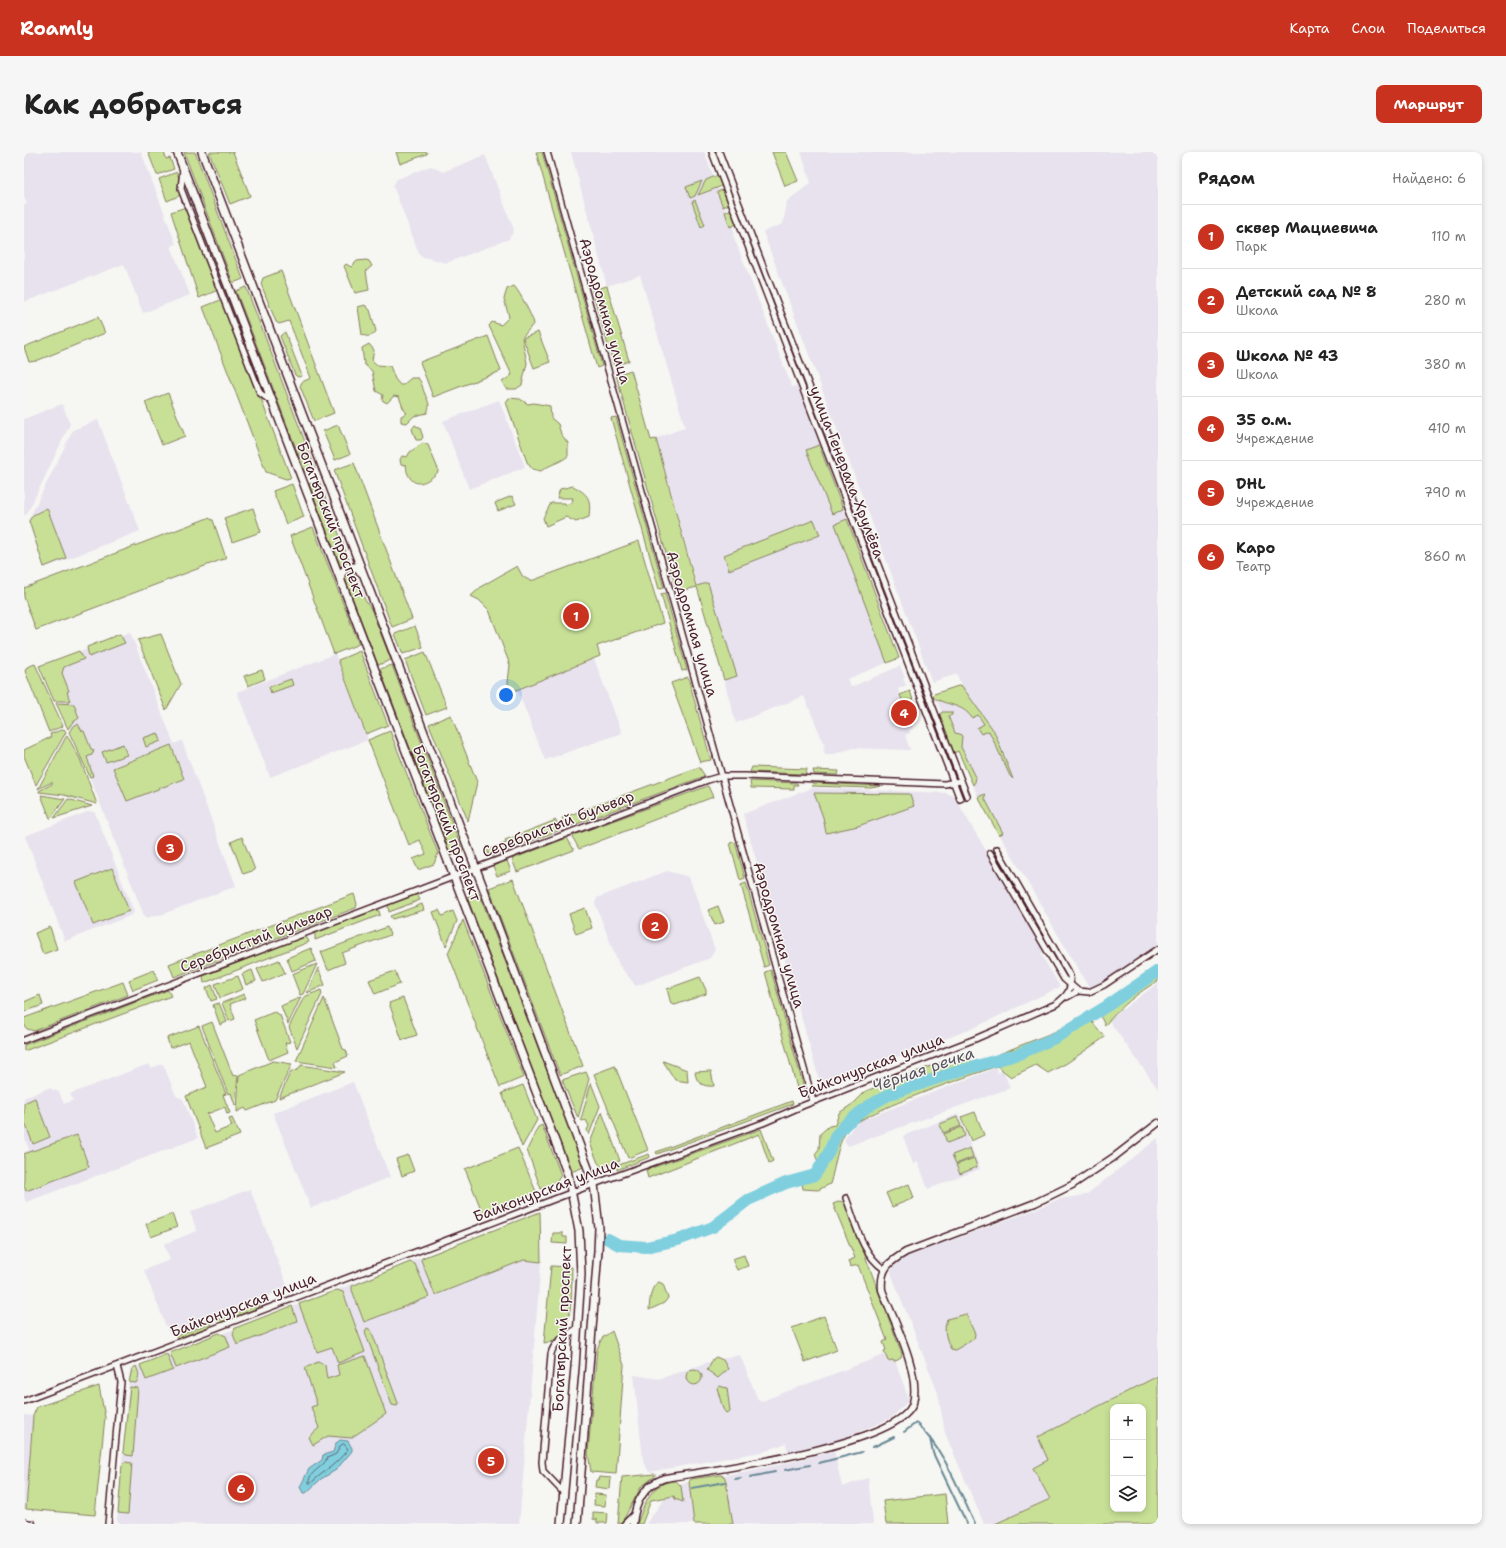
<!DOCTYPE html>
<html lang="ru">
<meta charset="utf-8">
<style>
:root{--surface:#fff;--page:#f6f6f6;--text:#222;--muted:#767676;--line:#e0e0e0;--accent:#c8321e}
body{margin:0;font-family:"Shantell Sans",sans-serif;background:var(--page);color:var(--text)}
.controls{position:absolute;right:12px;bottom:12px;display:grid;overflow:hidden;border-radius:8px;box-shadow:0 2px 6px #0003}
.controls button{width:36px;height:36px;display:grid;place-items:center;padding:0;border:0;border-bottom:1px solid var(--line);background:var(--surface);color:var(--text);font:20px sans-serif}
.you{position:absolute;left:482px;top:543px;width:14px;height:14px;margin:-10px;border:3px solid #fff;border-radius:50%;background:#1a73e8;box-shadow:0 0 0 6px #1a73e833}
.badge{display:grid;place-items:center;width:26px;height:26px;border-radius:50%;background:var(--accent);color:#fff;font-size:13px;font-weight:700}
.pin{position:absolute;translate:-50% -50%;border:2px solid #fff;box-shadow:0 1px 4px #0006}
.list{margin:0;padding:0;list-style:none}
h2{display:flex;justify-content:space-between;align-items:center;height:52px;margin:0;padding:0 16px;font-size:17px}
h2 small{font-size:13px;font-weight:400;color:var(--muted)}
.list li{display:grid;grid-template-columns:26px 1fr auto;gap:12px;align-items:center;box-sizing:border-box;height:64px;padding:0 16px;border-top:1px solid var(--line)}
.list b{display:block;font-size:15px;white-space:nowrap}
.list p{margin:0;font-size:13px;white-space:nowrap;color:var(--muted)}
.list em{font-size:13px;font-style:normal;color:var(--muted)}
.icon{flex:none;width:22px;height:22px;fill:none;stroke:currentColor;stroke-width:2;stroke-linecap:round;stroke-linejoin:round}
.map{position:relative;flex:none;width:1134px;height:1372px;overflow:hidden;border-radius:8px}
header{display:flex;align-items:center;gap:24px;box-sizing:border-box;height:56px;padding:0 20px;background:var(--accent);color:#fff}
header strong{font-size:19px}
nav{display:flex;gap:22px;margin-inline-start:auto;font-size:14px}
.intro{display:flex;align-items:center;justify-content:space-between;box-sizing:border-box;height:96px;padding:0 24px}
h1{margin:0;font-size:28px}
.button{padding:10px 18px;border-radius:8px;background:var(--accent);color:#fff;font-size:14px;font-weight:700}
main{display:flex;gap:24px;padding:0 24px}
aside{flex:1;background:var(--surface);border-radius:8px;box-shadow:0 2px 6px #0003}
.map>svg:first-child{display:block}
</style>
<header>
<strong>Roamly</strong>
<nav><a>Карта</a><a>Слои</a><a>Поделиться</a></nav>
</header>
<div class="intro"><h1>Как добраться</h1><a class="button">Маршрут</a></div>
<main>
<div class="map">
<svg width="1134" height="1372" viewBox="0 0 1134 1372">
<rect width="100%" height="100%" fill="#f6f6f2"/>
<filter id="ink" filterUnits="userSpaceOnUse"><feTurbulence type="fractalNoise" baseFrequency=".025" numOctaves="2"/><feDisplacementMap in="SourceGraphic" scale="8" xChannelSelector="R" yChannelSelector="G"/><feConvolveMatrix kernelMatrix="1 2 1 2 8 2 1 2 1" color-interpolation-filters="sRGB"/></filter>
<g filter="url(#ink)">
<path fill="#e7e2ee" d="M0 0H117L152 92 147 94 166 143 119 161 100 112 0 150V53L3 52 0 45Z
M547 0H680L711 81 709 83 768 235 773 234 790 278 875 506 823 527 827 535 876 514 881 526 879 527 882 533 874 537 889 576 885 578 886 581 881 583 886 598 829 596 810 602H801L799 594H801L780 544 712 571 632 287 661 275 616 123 583 134Z
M777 0H1134V794L1075 833 1065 836 954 645 912 547 909 545 910 542 937 533 933 522 908 530 739 80 759 72 763 49 787 31Z
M461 3 490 78 485 87 422 111 396 104 369 34 373 27 407 14 419 20Z
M475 248 501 315 445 337 419 269Z
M38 252 46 272 3 362 0 363V267Z
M74 268 116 379 20 416 4 369 49 278Z
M106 480 150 592 158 589 212 734 139 762 121 766 22 513Z
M311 502 344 588 246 625 213 540Z
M570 507 598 581 521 608 493 537Z
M788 636 922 641 930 644 1021 800 1017 802 1036 835 947 877 797 934 719 662Z
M66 659 71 661 110 760 108 763 41 789 1 684Z
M643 719 665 725 691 798 686 806 612 834 595 813 571 751 573 746Z
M1134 831V937L1086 870 1090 864Z
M125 912 127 916 139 912 152 944 159 947 174 986 2 1050 0 1045V1000L5 998 0 984V946L25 936 35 940 40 952 49 948 46 942Z
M972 916 974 921 979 918 986 936 824 994 820 988 829 975 838 968Z
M329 930 366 1025 287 1056 249 961Z
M934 962 956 1017 904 1037 894 1010 889 1012 879 984Z
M1134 986V1224L1014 1285 1025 1308 1009 1316 1026 1347 971 1372H960L921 1281 914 1241 867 1121 869 1115 884 1104 1013 1057 1035 1047 1062 1043Z
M226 1037 264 1136 145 1182 120 1118 146 1108 140 1092 173 1079 166 1060Z
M516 1060 517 1110 495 1372H97L93 1368 106 1217Z
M868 1200 885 1248 867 1266 821 1286 764 1300 762 1291 742 1299 625 1320 619 1308 610 1223 635 1227 688 1209 716 1203 734 1248 738 1249Z
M0 1263 9 1264 2 1357H0Z
M810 1299 818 1335 844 1326 849 1372H622L650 1333 759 1312Z"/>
<path fill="#c7e096" stroke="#888060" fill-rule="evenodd" d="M124 0H140L142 7 146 6 150 17 133 23Z
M160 0H171L219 127 209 131Z
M185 0H209L226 44 206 52Z
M372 0H403V2L376 12Z
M512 0H518L578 214 573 216Z
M748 0H762L774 29 761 34Z
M153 20 156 29 157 43 143 49 135 27Z
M694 23 698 34 674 43 682 28Z
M678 29 671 44 666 46 662 35Z
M700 37 705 52 699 55 693 40Z
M671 48 681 73 677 75 668 50Z
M162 55 194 138 175 146 147 60Z
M708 57 713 72 706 75 701 60Z
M342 108 345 109 348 114 342 119 345 138 331 141 320 114 322 112 327 115 333 109Z
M257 119 310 261 290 269 276 234 278 230 287 226 265 169 255 172 252 170 237 132 239 126Z
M490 134C496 140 507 163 510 171L498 186 503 211 498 233 492 237H482L478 230 488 223 465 174 468 170 477 173 485 165 480 147 483 137Z
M583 134 605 209 590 214 568 138Z
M222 135 291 316 281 320 212 139Z
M199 147 267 326 262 327 242 320 179 155Z
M341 153 346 158 352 179C349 185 343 185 338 183L334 155Z
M74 165 81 181 12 209 5 210 0 195Z
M261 180 278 224 274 225 271 223 256 184Z
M514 180 526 210 510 216 499 186Z
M464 184 477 219 409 245 396 210Z
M345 192 350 198 348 208 353 213 366 214 371 227 376 233H379L387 226H394C399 232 398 236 401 242 404 250 407 252 403 261L390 264 383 271 377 270V264L383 261 380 258 375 245 370 244 363 251 358 248 359 243 352 239 348 219 340 212 338 196Z
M607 218 627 288 632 287 672 434 684 431 713 524 700 528 673 435 653 440 592 223Z
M144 241 161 284 138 293 121 250Z
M485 246 496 247 504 252 510 251 526 254 527 266 534 272 537 282 544 291V304C536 311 526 312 517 319L508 317 503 310 482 250Z
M592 265 640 436 635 437 587 266Z
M314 273 326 302 311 308 299 279Z
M391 273 396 276 399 285 397 288H392L388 277Z
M399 291 404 293 414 317V320C406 328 391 339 384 322 382 319 383 316 382 313L377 312 376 308 378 304 383 305 386 300Z
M795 293 819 357 808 362 782 298Z
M330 311 388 467 368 475 310 318Z
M295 329 326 411 319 413 317 416 285 332Z
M268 332 280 365 262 372 249 339Z
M549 334C565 343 567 346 565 365L552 370 542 365 522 374 519 366 527 351H541L542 353 548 350 549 346H533L536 337Z
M488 344 492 352 474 359 471 351Z
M23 356 42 406 20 415 5 369 9 363Z
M229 356 237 380 208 390 200 366Z
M184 366 189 368 202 406 12 478 0 445V436Z
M823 367 875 506 863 511 811 372Z
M790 368 796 383 705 418 700 403Z
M289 375 335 492 310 502 266 384Z
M615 389 639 471 573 494 576 504 485 541 484 530 486 513 465 458 455 448 447 444 458 434 493 414 499 425 507 429Z
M324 419 330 421 341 448 347 457 367 508 354 513 320 424Z
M641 441 663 518 658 519 637 442Z
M391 474 399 495 379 502 371 482Z
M96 482 101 491 65 505 63 495Z
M137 482 157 532 142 558 114 488Z
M55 499 60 507 40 515 38 521 45 539 43 540 46 549H30L15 514Z
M336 499 364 573 342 582 314 508Z
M401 500 423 555 402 563 381 508Z
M11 512 39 574 25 580 1 519 3 515Z
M368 513 439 700 427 704 356 517Z
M238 518 241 527 224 534 220 524Z
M664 525 687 608 676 610 647 531Z
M267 527 269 533 247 541 245 535Z
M937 533 970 579 989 627 986 624 965 579 957 582 953 576 960 572 954 563 948 566C938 551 922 554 909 545L910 542Z
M886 539 890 551 881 555 876 543Z
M32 551 50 552 55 566 48 571 44 577Z
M918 560H928V563L924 564 931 581 936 582 938 584 937 595 952 625 951 630 949 633 934 599 930 601 916 563Z
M427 563 453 630 444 669 405 572Z
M54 572 58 579H60L67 597 70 598 68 603 63 605 69 624 66 625 45 580 49 574Z
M40 577 42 580 12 633 0 604V598L27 585 26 582Z
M366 579 414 701 410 712 394 718 389 707 402 702 396 688 385 693 344 588Z
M134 581 137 589 122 595 119 586Z
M43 583 56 607 73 652 40 643 15 640V639L28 632V630L14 637Z
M99 592 103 603 82 610 78 600Z
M147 593 160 627 103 649 89 616Z
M675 615 681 624 542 676 538 666Z
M728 615 783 617 782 622 726 620Z
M789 618 815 619 814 623 790 622Z
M726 629 773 631 774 633H770V637L727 636Z
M789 631 857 634 847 636 788 634Z
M684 634 689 645 555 697 549 686 550 683Z
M790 641 886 642 890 654 834 674 802 681 799 665Z
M961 642 962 643 960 645 979 681 975 683 954 645Z
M17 643 41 647 27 666H26Z
M44 647 68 654 30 666Z
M532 668 536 678 466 705 463 698 482 691 481 688Z
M218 685 231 718 219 722 207 690Z
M543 686 550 698 493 720 488 707Z
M711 690 721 726 716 728 706 691Z
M483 709 487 719 473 724 469 714Z
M88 716 105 759 69 773 52 730Z
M489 727 559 914 536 923 465 736Z
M722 731 745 813 740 815 717 733Z
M455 741 560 1015 547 1020 443 745Z
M330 742 333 752 332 756 329 757 150 825 145 812Z
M393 742 396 748 365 760 364 755 365 752Z
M398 752 400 758 368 767 366 764Z
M694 754 700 770 691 773 684 758Z
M561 756 568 776 552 782 545 762Z
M352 758 355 759 356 763 291 788V781Z
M415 758 418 764 429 759 433 769 422 794 409 760Z
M439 768 500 925 476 935 424 801Z
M26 775 33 797 19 802 11 781Z
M363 775 366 783 318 801 321 811 304 818 297 800Z
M280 785 283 786 285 790 180 831 179 824Z
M287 796 292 809 268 819 263 806Z
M255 808 261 821 239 830 233 817Z
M293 812 279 842 276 843 268 822Z
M294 816 301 833 283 841Z
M130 818 134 828 109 838 105 828Z
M228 818 232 829 222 833 218 822Z
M747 818 780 936 776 937 773 936 741 820Z
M371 819 376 832 351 842 345 828Z
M1134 821V829C1114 840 1096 856 1081 873L1075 862Z
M214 824 219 837 196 846 191 832Z
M676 825 682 838V842L651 853 647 852 643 837Z
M99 830 104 843 10 879 3 877 0 872V866Z
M188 833 193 847 187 849 182 836Z
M144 838 147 844 0 899V893Z
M297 838 298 842 273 896 265 875 280 845Z
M220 842 222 846 206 852 211 867 205 869 198 851Z
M16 843 19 853 0 860V850Z
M277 845 264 872 257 854Z
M300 846 319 897 322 898 324 904 311 910 313 915 272 909Z
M379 846 393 883 378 888 365 851Z
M195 851 203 870 196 873 189 853Z
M250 860 256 863 266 890 261 891 264 900 245 908 230 868Z
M1062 863 1081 885 1043 911 1024 921 1012 913 987 925 973 914C946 924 833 961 822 980 813 993 811 1016 806 1032L794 1038 779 1037 777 1026 780 1023 790 1020 794 1010 791 1002 795 997 796 982 805 974 811 973 815 961 830 951 842 939 941 901 950 912 1030 880Z
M188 870 209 924 214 923 211 953 207 941 204 942 178 874Z
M175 874 202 942 199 943 206 961 203 962 201 955 183 962 191 981 208 974 205 967 208 966 216 983 182 996 162 944 183 935 165 889 146 896 143 886Z
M249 909 268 912 251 948 223 959 221 956 213 960 215 923Z
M639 909 663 918 664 930 651 928Z
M277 913 321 920 255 946 266 921 275 917Z
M591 914 624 998 604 1006 570 922Z
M687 919 690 934C679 935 672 931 671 920Z
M562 920 565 927 554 966 538 928Z
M567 931 576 954 565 983 563 978 565 974 562 968 558 969 557 967Z
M499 933 513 968 498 995 478 941Z
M11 946 26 985 9 992 0 968V951Z
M768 949 769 952 633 1002 632 1000Z
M578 960 596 1009 578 1015 574 1011 566 991Z
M951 960 960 983 947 989 937 965Z
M933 965 937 974 919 981 916 972Z
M518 973 537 1023 532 1031 517 1037 503 998 514 975Z
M938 975 941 984 923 991 920 982Z
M737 977 749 1009 745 1011 735 982 624 1026 622 1018Z
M53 983 65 1015 2 1039 0 1033V1002Z
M494 996 513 1042 459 1062 441 1017Z
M946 996 949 1005 932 1012 928 1003Z
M625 1002 626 1005 593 1018 592 1014Z
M384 1003 390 1019 378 1024 372 1007Z
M950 1006 953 1015 936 1022 932 1013Z
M885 1032 890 1046 868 1055 862 1041Z
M817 1049 822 1053 878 1202 877 1206 870 1210 869 1208 864 1209 860 1199 862 1198 859 1190 863 1188 834 1113 826 1115 824 1109 831 1106 809 1052Z
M516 1060 517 1110 500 1108 411 1143 397 1108 398 1106Z
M148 1062 153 1075 127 1085 122 1072Z
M529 1081H539V1085H543V1092L528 1091Z
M720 1103 724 1114 713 1118 708 1107Z
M386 1110 391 1112 405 1145 340 1170 328 1138V1134Z
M527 1114 548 1115C547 1139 552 1187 520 1191Z
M635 1130 639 1132 644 1146 640 1151 625 1158C626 1148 626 1134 635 1130Z
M313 1138 319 1140 341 1200 314 1211 308 1195 293 1200 275 1152Z
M235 1152 236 1155 195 1171 193 1168Z
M268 1154 273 1169 213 1193 209 1182 211 1176Z
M942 1162 951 1182 950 1187 931 1198 927 1197C922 1187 919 1178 923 1167Z
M800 1164 813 1198 781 1210 768 1176Z
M186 1171 187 1174 153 1187 152 1184Z
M343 1176 347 1178 374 1251 373 1254 368 1253 341 1180Z
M588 1179 600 1213 592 1322 567 1320 564 1301 573 1197 578 1186Z
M195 1181 202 1184 206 1195 152 1216 146 1201Z
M143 1202 149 1218 122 1228 116 1213Z
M341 1204 362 1262 327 1286 304 1284 289 1293 285 1285 295 1276 287 1255 293 1253 281 1216 294 1210 301 1213 303 1227 315 1223 313 1213Z
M692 1205 699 1208 704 1217 694 1226 683 1218 689 1207Z
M112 1214C115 1221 116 1224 112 1231L105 1230 108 1217Z
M662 1225a8 8 0 1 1 16 0a8 8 0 1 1-16 0Z
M1134 1224V1372H971L1026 1347 1009 1316 1024 1308 1014 1285ZM1089 1255H1119V1357H1089Z
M75 1234 81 1265 71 1363 2 1357 9 1264 13 1255Z
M695 1234 703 1236 706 1259 702 1261 699 1257 693 1236Z
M106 1235 114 1236 109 1304 102 1303 99 1300Z
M101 1310 108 1311 104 1362 94 1361 98 1313Z
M631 1322V1324L617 1335 597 1372H594L598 1325Z
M696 1323 700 1324 702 1329 709 1372H670L665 1330 667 1327Z
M576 1325 587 1326 586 1337 571 1335 572 1328H575Z
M652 1329 657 1334 659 1350 651 1347 650 1344 627 1348 618 1372H613C621 1352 626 1330 652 1329Z
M571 1342 582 1343 581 1354 570 1353Z
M921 1342 924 1372H862L859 1349Z
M569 1360 584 1361 583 1371H573V1368L569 1367Z"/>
<path fill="#80cfde" stroke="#6a8996" d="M316 1288 324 1289 328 1296V1299L312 1318 297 1327 282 1341H279L276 1335 285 1317 298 1308 299 1303 309 1300 312 1291Z"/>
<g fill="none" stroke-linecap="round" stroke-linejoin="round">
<path stroke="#606573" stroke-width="1" d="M320 1292 324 1297C313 1312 300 1319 287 1331H285C284 1319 300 1316 303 1306L312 1302 316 1294Z"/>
<path stroke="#6a8996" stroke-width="2" d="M880 1280 892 1271C921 1299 934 1336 951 1372
M906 1286 909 1301 943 1372
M849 1295 870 1285
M795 1311 838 1300
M761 1318 786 1313
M726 1325 751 1320
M711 1327 717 1326
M668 1336 701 1330"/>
<path stroke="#80cfde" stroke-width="12" d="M584 1087 595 1093 622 1095 654 1088 689 1075 724 1048 762 1031 791 1023 805 1000 812 983 822 972 843 955 866 942 935 919 995 902 1033 885 1083 854 1134 819"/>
<defs>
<path id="minor" d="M523 0 789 949
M688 0 936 647
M695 0 943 644
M159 17 157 37 236 241 248 250
M966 701 1040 827 1054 839
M1043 845 1054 839 1065 840 1080 833 1134 797
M0 888 684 628 698 624H721L921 632 936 629
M822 1046C832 1071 837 1101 860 1117
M0 1249 570 1032 739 971 778 954 951 887 1032 852C1043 844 1048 838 1046 824L973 697
M540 1341 519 1319 518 1310 527 1202C530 1189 543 1183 554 1176
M84 1372 97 1230 93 1214"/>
<path id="tertiary" d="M0 1371 8 1372
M601 1372 610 1363
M609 1372C611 1350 620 1333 641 1326 683 1319 878 1293 889 1251 897 1220 869 1167 858 1138 856 1116 865 1110 882 1100L1011 1051 1048 1033 1090 1005 1134 971"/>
<path id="secondary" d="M153 0 544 1023 555 1079 557 1122 551 1215 537 1372
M178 0 459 735 570 1032 575 1076 574 1099 553 1372
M317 429V422L323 415H331L338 421"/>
</defs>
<use href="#minor" stroke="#4a1f2b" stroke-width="8"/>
<use href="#tertiary" stroke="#4a1f2b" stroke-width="9"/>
<use href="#secondary" stroke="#4a1f2b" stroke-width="10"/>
<use href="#minor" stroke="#f6f6f2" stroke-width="5"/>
<use href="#tertiary" stroke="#f6f6f2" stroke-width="6"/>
<use href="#secondary" stroke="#f6f6f2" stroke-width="7"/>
</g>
</g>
<g text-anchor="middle" stroke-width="3" stroke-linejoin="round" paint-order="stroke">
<g font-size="15" fill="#4a1f2b" stroke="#f6f6f2">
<text transform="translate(581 159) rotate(74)" y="5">Аэродромная улица</text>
<text transform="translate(823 320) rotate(69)" y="5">улица Генерала Хрулёва</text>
<text transform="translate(307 368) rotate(69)" y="5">Богатырский проспект</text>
<text transform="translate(668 472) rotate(74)" y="5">Аэродромная улица</text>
<text transform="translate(423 671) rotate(69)" y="5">Богатырский проспект</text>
<text transform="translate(534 672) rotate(-21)" y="5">Серебристый бульвар</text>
<text transform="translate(755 783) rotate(74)" y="5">Аэродромная улица</text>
<text transform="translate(232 787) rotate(-21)" y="5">Серебристый бульвар</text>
<text transform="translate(847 914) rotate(-21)" y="5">Байконурская улица</text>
<text transform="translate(522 1038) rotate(-21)" y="5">Байконурская улица</text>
<text transform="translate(219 1153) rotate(-21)" y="5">Байконурская улица</text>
<text transform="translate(538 1177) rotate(-87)" y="5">Богатырский проспект</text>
</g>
<g font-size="16" font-style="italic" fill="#5a5461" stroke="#f6f6f2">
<text transform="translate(899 917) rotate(-19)" y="6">Чёрная речка</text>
</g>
</g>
</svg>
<div class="controls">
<button>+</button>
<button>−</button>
<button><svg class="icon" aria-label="layers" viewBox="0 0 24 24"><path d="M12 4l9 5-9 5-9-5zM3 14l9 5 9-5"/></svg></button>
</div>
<div class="you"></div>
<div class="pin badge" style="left:552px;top:464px">1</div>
<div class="pin badge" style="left:631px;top:774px">2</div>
<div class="pin badge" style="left:146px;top:696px">3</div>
<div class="pin badge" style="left:880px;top:561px">4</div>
<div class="pin badge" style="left:467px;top:1309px">5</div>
<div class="pin badge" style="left:217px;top:1336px">6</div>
</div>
<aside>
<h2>Рядом<small>Найдено: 6</small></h2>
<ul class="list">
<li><span class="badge">1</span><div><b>сквер Мациевича</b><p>Парк</p></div><em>110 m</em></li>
<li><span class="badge">2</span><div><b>Детский сад № 8</b><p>Школа</p></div><em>280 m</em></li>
<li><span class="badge">3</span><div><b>Школа № 43</b><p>Школа</p></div><em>380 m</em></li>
<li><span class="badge">4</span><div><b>35 о.м.</b><p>Учреждение</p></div><em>410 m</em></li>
<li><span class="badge">5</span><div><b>DHL</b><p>Учреждение</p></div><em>790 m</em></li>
<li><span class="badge">6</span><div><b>Каро</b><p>Театр</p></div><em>860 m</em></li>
</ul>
</aside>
</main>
